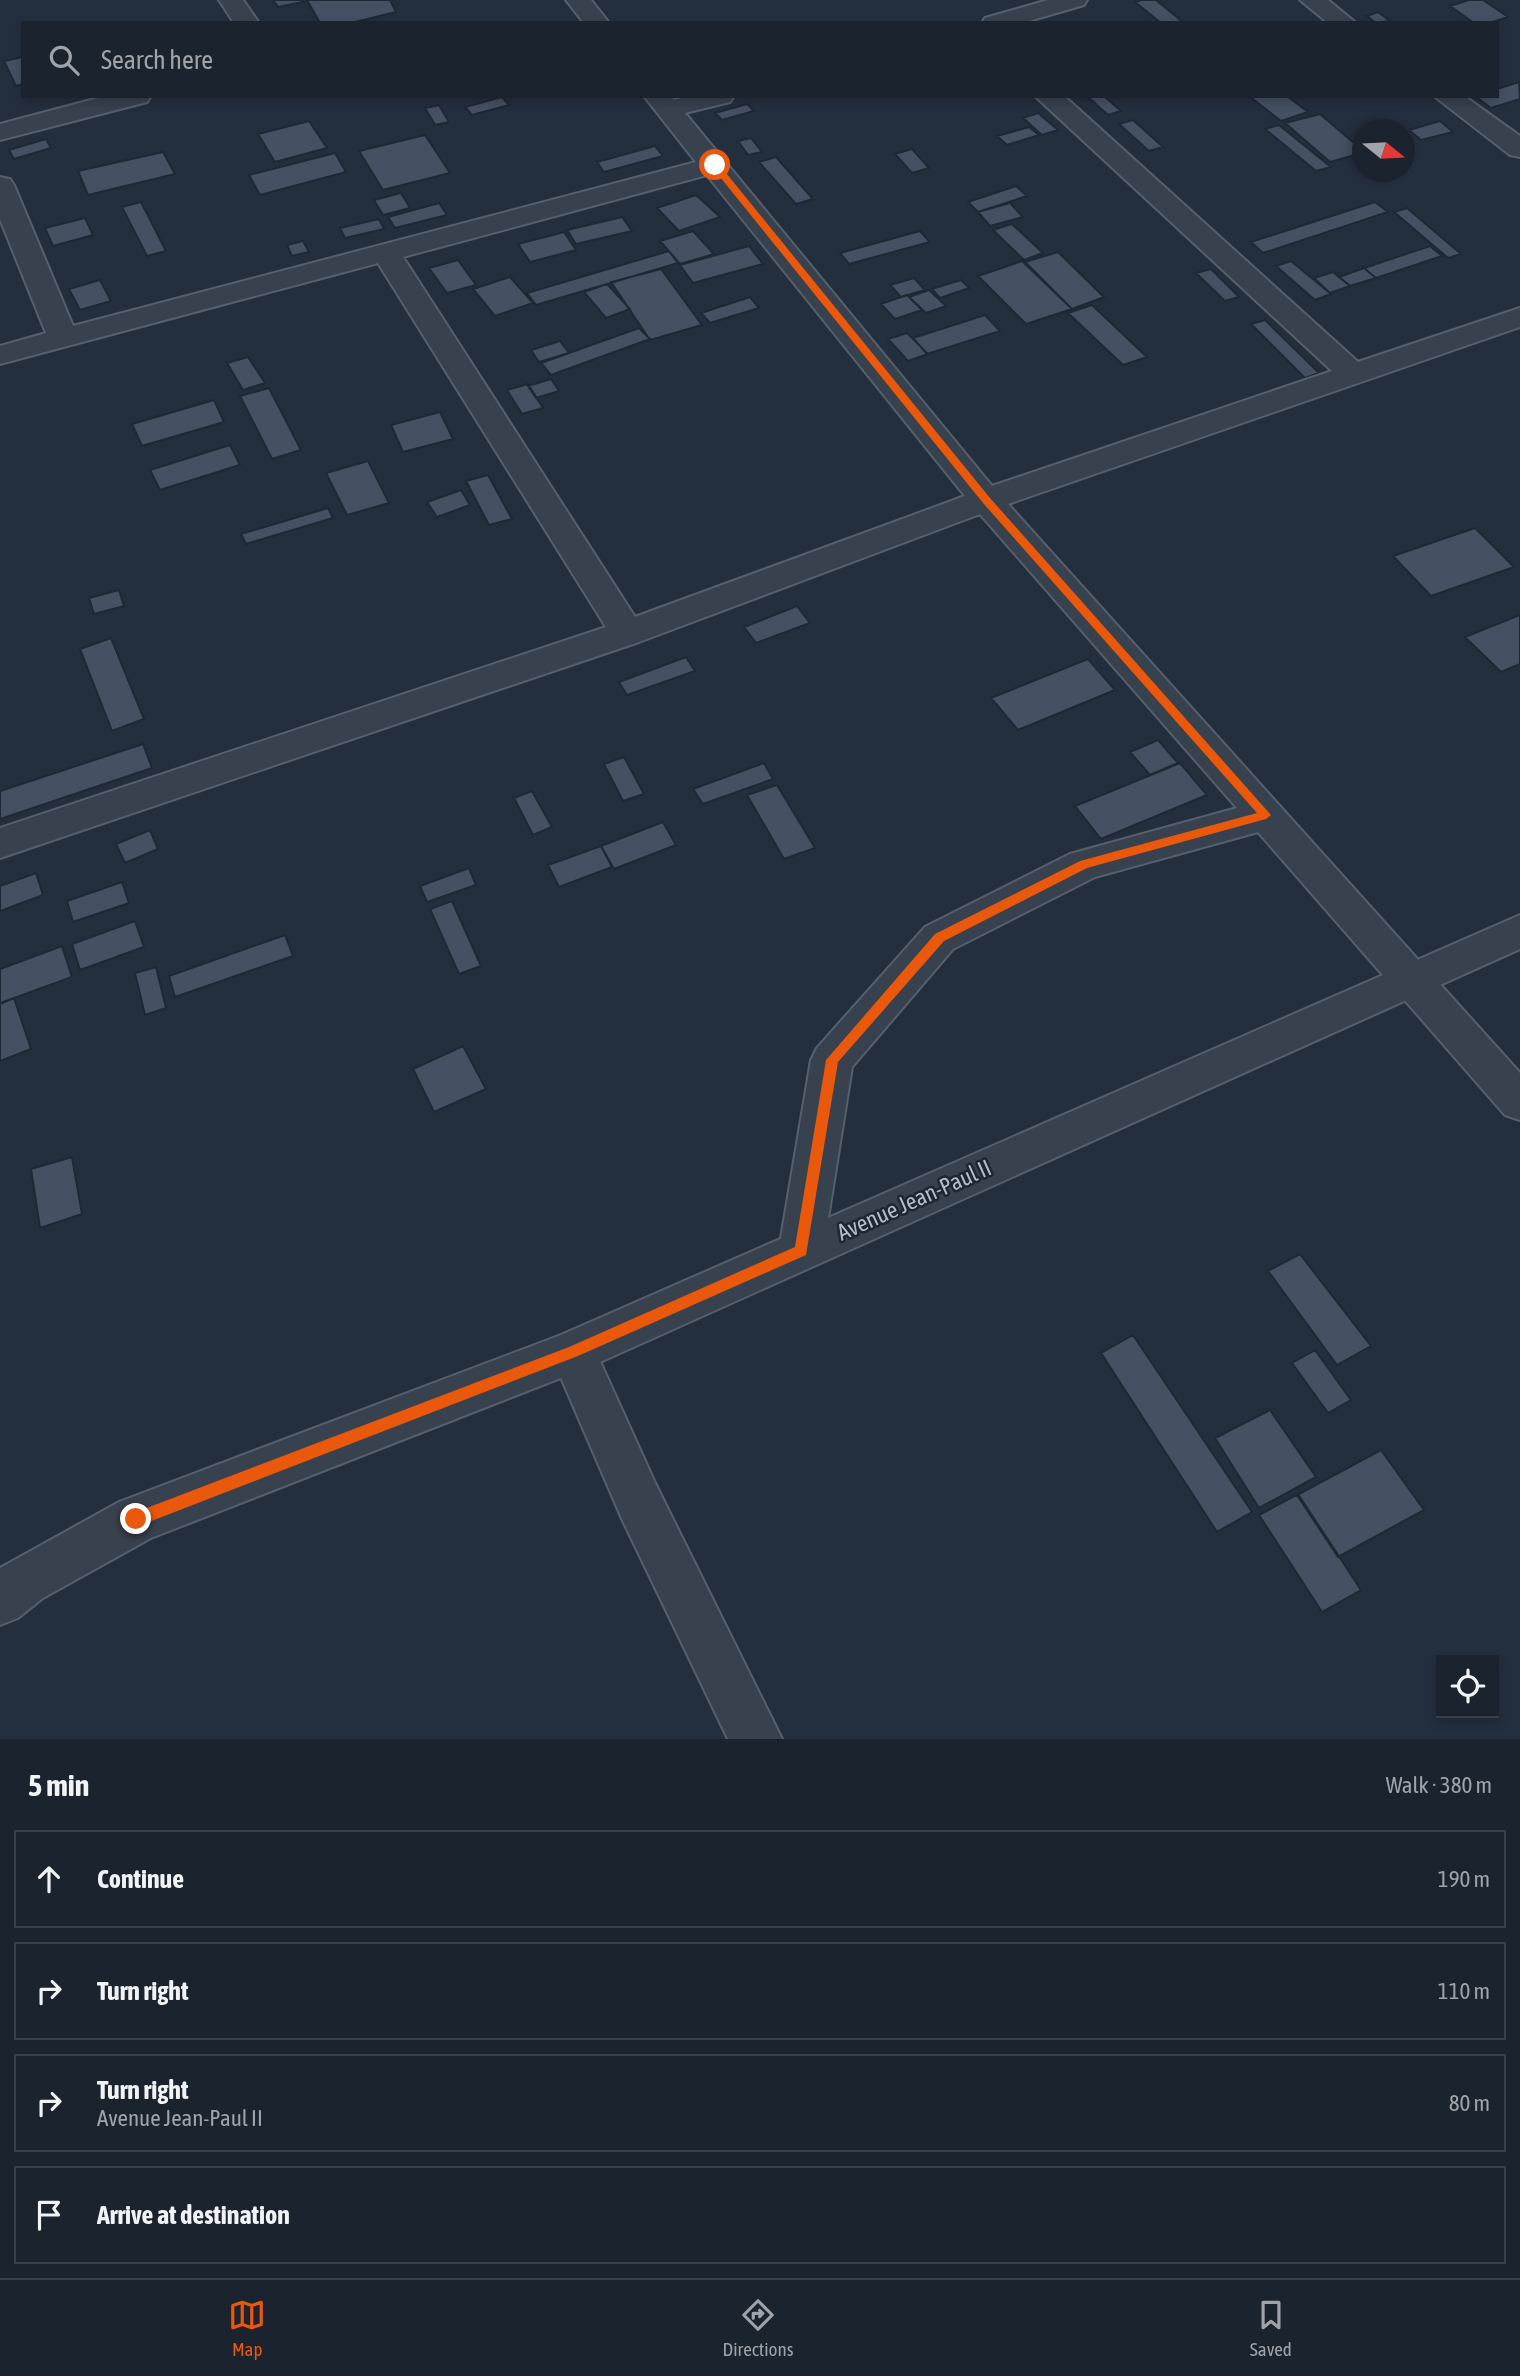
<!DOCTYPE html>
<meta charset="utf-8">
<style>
:root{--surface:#1b232e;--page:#282f3a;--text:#f1f3f6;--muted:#a0a4aa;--line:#39404a;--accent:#ea580c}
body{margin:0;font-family:"Asap Condensed",sans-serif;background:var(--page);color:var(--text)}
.controls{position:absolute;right:21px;bottom:21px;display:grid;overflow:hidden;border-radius:0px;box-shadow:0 4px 10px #0003}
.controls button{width:63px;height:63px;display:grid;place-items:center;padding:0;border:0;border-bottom:2px solid var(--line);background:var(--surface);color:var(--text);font:35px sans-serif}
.compass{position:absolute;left:1352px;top:119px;width:63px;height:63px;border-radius:50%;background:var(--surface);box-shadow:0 4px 10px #0003;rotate:108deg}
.stop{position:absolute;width:21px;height:21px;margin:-16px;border:5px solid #ea580c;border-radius:50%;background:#fff}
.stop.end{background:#ea580c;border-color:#fff;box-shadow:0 2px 7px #0008}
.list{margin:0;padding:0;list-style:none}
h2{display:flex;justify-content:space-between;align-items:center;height:91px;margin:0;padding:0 28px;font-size:30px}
h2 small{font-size:23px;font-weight:400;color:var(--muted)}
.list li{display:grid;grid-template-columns:46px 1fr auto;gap:21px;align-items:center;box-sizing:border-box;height:98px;margin:0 14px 14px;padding:0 14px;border:2px solid var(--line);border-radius:0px}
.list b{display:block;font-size:26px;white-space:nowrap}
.list p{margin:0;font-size:23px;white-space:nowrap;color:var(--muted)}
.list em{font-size:23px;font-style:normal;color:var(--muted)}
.icon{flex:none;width:38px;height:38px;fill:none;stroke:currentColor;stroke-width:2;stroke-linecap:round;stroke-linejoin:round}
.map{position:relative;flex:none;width:1520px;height:1739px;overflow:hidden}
.search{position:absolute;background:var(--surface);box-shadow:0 4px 10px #0003;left:21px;right:21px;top:21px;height:77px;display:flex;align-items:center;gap:18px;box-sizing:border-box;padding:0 24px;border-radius:0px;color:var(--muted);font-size:26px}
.sheet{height:539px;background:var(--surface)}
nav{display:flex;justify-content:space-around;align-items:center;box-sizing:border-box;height:98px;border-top:2px solid var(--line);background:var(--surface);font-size:19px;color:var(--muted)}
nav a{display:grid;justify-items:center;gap:4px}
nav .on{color:var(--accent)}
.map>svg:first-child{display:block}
</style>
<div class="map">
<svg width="1520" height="1739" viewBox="0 0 1520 1739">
<rect width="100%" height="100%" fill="#242f3e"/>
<path fill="#455162" stroke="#1f2835" stroke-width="2" d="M273 0H301L303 2 278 7Z
M307 0H390L396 12 351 23H320Z
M1142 0H1156L1184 23H1161L1135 2Z
M1469 0H1483L1508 17 1489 23H1474L1450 6Z
M1378 12 1390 21 1376 23 1367 16Z
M23 57V84L16 86 4 61Z
M1519 82 1520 99 1491 108 1475 96H1497V89Z
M1087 96H1104L1121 111 1108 115Z
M1249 96H1287L1308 112 1281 121Z
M502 97 509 105 472 115 465 107Z
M747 104 754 111 722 120 715 113Z
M439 105 449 122 435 125 425 108Z
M1038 113 1058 130 1042 135 1023 118Z
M1320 114 1362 150V153L1330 162 1285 123Z
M1133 120 1163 147 1149 151 1119 124Z
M309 121 327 148 275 162 258 134Z
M1440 121 1453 132 1421 140 1409 130Z
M1279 125 1331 167 1316 171 1265 129Z
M1029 127 1039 135 1007 145 997 136Z
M425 135 450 173 383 190 359 151Z
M751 138 762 152 748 155 738 141Z
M46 139 51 148 14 159 9 150Z
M655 146 663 156 604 172 597 162Z
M912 149 929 168 912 173 895 154Z
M163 152 175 174 88 195 78 171Z
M335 153 346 172 260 195 249 175Z
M776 157 813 199 796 204 759 162Z
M1016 186 1027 196 978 212 968 202Z
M401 193 410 208 383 215 374 200Z
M696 195 720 217 679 231 657 208Z
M141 202 166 251 147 256 122 207Z
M1375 202 1388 212 1263 253 1251 242Z
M439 203 447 215 395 228 388 217Z
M1010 203 1023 217 990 226 978 212Z
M1407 208 1461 254 1448 258 1394 212Z
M622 217 632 231 576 244 567 230Z
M85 218 93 235 53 246 45 228Z
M379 219 384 229 345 238 340 228Z
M1012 224 1043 253 1024 260 993 230Z
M693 231 714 254 680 264 660 241Z
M920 231 930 242 849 264 840 253Z
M564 232 576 250 530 262 518 244Z
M303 241 309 252 292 256 287 245Z
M749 246 763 264 693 283 680 265Z
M1430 246 1442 256 1376 278 1364 268Z
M669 251 678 263 536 305 527 293Z
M1058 252 1104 297 1072 309 1025 262Z
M458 260 476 285 447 293 429 268Z
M1022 261 1072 309 1026 324 978 276Z
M1291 261 1331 294 1315 300 1276 266Z
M1364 268 1376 278 1350 286 1339 277Z
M661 269 702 325 650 340 611 282Z
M1211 269 1239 297 1225 301 1196 273Z
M1333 272 1339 277 1350 286 1330 293 1314 278Z
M510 277 533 303 495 316 473 289Z
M914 278 925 290 901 297 890 285Z
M100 280 111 301 80 310 69 289Z
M961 280 969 288 940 298 932 289Z
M607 284 630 309 606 318 584 292Z
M929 290 946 306 926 313 909 297Z
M907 295 922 310 895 319 881 304Z
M750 297 759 308 710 323 701 313Z
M1092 305 1147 357 1123 365 1068 313Z
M985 315 1000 331 927 354 913 338Z
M1265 320 1319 373 1305 378 1251 324Z
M639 328 650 339 551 375 541 363Z
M907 333 928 354 908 361 888 339Z
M560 341 569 353 539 362 531 350Z
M248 357 265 383 243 390 227 363Z
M551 379 559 391 536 398 528 386Z
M528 384 543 408 522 414 507 390Z
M269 388 301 450 272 459 240 396Z
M214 400 224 422 142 446 132 424Z
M440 412 453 439 403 452 391 425Z
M230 445 240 465 160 490 150 470Z
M368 461 389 503 347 515 326 473Z
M488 475 512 519 489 525 466 481Z
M461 490 470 505 437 517 427 502Z
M328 508 333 518 246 544 241 534Z
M1475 528 1514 567 1431 596 1393 556Z
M119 590 124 606 94 614 89 598Z
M797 606 810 623 756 643 744 627Z
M1520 615V664L1501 672 1465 637Z
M111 638 144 719 112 731 80 649Z
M686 657 695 671 627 695 619 682Z
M1088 659 1115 690 1018 730 991 698Z
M1158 740 1178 763 1150 775 1130 752Z
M143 744 152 768 0 819V791Z
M624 757 644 794 623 801 604 764Z
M764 763 773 779 703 804 693 789Z
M1180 763 1207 795 1101 839 1075 806Z
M777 785 815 848 784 859 747 795Z
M532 791 552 827 533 835 514 798Z
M663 822 676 845 614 869 601 846Z
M150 830 158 849 125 863 116 844Z
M601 846 612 867 559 887 548 865Z
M469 868 476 885 427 902 420 886Z
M36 873 43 895 0 911V886Z
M122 882 129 903 73 922 67 901Z
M452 901 481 966 459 974 430 909Z
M135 921 144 947 80 970 72 944Z
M285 935 293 956 175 997 169 976Z
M62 946 72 977 0 1003V969Z
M156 967 166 1008 145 1015 135 973Z
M14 998 31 1049 0 1061V1004Z
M463 1046 486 1089 434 1112 413 1069Z
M72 1157 82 1214 40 1228 31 1169Z
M1300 1254 1371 1346 1337 1365 1268 1271Z
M1133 1335 1252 1512 1217 1532 1101 1353Z
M1315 1350 1351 1400 1328 1413 1292 1363Z
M1270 1410 1316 1477 1259 1508 1215 1438Z
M1381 1450 1424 1510 1338 1557 1297 1495Z
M1298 1494 1361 1590 1322 1612 1259 1515Z"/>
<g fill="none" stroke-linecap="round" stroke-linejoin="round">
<defs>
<path id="minor" d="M219 0H243L259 23H234Z
M566 0H591L609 23H584Z
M1048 0H1087L1084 5 1022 23H982L985 18Z
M1300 0H1328L1356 23H1328Z
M106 96H151L147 102 0 140V124Z
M644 96H671L674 100 690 96H734L730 102 685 113 992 486 1332 371 1035 96H1064L1358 362 1520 308V327L1008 504 1520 1073V1120L1505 1115 1258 832 1095 877 953 949 852 1067 823 1250 817 1264 801 1270 785 1264 779 1250 811 1060 817 1048 925 927 1070 854 1237 808 980 514 639 642 0 858V828L606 627 378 263 0 364V346L46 333 0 219V177L10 179 14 185 73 326 696 162ZM707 175 965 496 635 617 403 257Z
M1434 96H1464L1520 136V157L1510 155Z
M573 1330 589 1337 656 1485 782 1739H728L622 1519 550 1352 557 1337Z"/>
<path id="tertiary" d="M1520 915V949L589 1367 151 1538 43 1598 18 1618 0 1625V1568L119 1502 561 1335Z"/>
</defs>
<use href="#minor" stroke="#565f6c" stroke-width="4"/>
<use href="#tertiary" stroke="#565f6c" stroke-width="4"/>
<use href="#minor" fill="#38414e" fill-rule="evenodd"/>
<use href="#tertiary" fill="#38414e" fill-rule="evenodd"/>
</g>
<path fill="#ea580c" d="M712 163H718L990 498 1271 815 1266 819 1087 868 944 941 838 1062 806 1255 578 1356 136 1527 131 1524 129 1519 131 1514 569 1347 795 1247 826 1060 935 934 1080 861 1257 813 983 503 712 167Z"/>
<g text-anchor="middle" stroke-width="5" stroke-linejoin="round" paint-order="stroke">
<g font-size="23" fill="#b4bcc9" stroke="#1d2633">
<text transform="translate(914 1200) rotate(-24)" y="8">Avenue Jean-Paul II</text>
</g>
</g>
</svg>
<div class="controls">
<button><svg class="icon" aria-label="locate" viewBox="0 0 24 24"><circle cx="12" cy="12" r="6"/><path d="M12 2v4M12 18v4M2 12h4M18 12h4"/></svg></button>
</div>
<svg class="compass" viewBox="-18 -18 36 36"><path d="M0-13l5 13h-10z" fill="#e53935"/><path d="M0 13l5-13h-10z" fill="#a0a4aa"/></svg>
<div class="stop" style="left:715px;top:165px"></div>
<div class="stop end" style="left:136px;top:1519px"></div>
<div class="search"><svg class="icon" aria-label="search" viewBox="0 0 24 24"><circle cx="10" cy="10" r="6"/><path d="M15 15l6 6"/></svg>Search here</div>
</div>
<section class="sheet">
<h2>5 min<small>Walk · 380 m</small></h2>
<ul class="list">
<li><svg class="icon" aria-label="ahead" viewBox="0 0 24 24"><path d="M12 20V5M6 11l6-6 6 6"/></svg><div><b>Continue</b></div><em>190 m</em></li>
<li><svg class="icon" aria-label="right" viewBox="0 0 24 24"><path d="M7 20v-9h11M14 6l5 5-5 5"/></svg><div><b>Turn right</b></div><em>110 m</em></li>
<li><svg class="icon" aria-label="right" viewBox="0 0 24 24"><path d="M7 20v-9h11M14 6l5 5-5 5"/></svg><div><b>Turn right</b><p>Avenue Jean-Paul II</p></div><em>80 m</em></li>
<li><svg class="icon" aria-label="arrive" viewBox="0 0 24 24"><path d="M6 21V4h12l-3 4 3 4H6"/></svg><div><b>Arrive at destination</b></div></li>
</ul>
</section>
<nav>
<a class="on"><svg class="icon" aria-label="map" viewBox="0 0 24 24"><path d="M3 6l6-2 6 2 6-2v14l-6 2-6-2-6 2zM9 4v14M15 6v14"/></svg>Map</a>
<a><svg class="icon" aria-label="directions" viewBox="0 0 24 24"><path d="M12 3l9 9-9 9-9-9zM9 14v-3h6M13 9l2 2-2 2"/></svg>Directions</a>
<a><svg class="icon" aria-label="saved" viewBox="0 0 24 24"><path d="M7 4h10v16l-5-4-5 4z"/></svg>Saved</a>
</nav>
